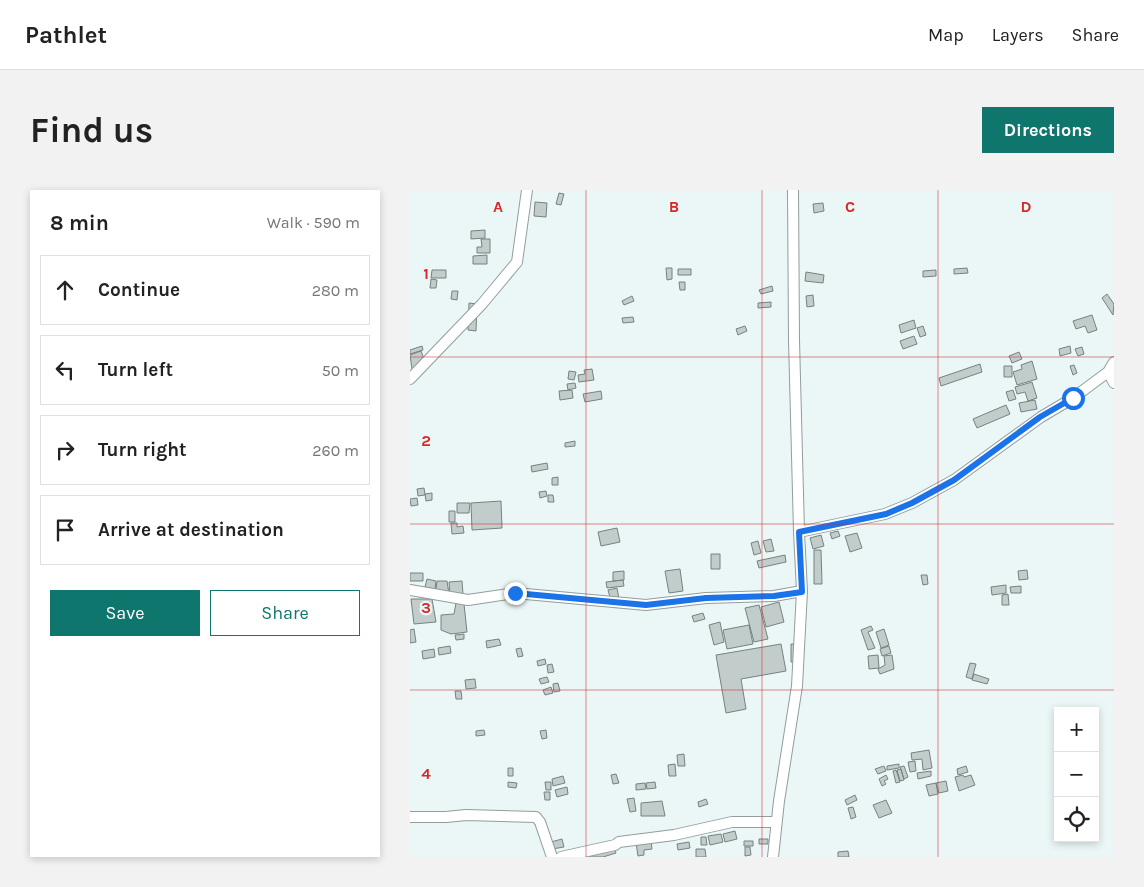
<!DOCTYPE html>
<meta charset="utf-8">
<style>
:root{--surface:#fff;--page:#f2f2f2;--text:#222;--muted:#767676;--line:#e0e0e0;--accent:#0f766e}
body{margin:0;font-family:Karla,sans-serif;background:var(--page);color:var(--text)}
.controls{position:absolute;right:15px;bottom:15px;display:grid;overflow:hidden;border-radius:0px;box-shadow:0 2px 8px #0003}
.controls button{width:45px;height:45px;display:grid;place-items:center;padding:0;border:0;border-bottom:1px solid var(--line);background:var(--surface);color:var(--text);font:25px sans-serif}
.stop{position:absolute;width:15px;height:15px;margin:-11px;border:4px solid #1a73e8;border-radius:50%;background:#fff}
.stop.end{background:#1a73e8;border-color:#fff;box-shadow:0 1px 5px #0008}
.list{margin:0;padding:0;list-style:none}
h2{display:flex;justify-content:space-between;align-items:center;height:65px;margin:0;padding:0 20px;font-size:21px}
h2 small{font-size:16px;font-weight:400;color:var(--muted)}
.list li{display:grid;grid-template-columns:32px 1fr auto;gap:15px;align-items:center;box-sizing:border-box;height:70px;margin:0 10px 10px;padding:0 10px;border:1px solid var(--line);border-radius:0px}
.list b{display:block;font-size:19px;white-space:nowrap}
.list em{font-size:16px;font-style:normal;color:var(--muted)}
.actions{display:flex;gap:10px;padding:15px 20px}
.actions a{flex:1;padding:11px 0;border:1px solid var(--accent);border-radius:0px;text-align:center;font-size:18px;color:var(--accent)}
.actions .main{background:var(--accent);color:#fff}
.icon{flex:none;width:28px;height:28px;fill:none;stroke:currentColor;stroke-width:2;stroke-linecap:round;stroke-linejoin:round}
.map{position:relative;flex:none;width:704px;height:667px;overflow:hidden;border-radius:0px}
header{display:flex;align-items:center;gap:30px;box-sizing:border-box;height:70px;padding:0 25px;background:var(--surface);border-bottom:1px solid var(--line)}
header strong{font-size:24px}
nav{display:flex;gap:28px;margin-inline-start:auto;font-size:18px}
.intro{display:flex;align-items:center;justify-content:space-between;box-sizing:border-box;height:120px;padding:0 30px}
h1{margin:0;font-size:35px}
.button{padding:12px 22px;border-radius:0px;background:var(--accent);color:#fff;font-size:18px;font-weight:700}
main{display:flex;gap:30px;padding:0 30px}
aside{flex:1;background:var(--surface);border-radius:0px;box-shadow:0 2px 8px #0003}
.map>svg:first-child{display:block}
</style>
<header>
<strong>Pathlet</strong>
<nav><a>Map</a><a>Layers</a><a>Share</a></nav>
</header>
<div class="intro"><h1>Find us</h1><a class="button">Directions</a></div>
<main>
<aside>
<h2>8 min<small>Walk · 590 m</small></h2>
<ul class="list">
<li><svg class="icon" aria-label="ahead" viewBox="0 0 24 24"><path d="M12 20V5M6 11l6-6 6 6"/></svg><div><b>Continue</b></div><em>280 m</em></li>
<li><svg class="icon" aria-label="left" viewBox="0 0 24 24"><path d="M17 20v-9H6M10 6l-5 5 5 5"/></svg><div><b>Turn left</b></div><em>50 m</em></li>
<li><svg class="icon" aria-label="right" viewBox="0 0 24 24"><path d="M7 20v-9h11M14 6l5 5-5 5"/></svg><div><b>Turn right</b></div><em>260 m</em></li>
<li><svg class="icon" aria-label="arrive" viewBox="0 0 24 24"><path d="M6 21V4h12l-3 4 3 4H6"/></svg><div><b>Arrive at destination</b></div></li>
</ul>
<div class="actions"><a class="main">Save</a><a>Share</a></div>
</aside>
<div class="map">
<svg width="704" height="667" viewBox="0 0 704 667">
<rect width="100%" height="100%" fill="#ebf7f6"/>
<path fill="#c1cccb" stroke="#778180" d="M149 3 154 4 151 15 146 14Z
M125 12 137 13 136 27 124 26Z
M413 13 414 21 404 23 403 14Z
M75 40V48L61 49V41Z
M71 49H80V63H67V57H72Z
M77 65V74H63V66Z
M256 78H262V89L257 90Z
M557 78 558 83 544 84V79Z
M268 79H281V85H268Z
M22 80H36V88H21Z
M526 80V86L513 87V81Z
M396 82 414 85 413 93 395 91Z
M21 89 27 90 26 98H20Z
M269 92H275V100H270Z
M362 96 363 101 351 104 349 100Z
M42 101H48L47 110 41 109Z
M697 104 704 114 703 125 692 108Z
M403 105 404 116 397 117 396 106Z
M222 106 224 111 214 115 212 111Z
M361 112V117L348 118V113Z
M59 113 67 114 66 141 58 140Z
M682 125 687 140 678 143 675 136 666 139 663 131Z
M223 127 224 132 213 133 212 128Z
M504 130 506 138 491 143 489 135Z
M335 136 337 141 328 145 326 139Z
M513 136 516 145 510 147 507 138Z
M504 146 507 154 493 159 490 151Z
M12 156 13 160 0 164V160Z
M660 156 661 163 650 166 649 159Z
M672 157 674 164 668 166 665 159Z
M11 161 16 174 2 179 0 165Z
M609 162 612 169 602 173 599 166Z
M622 171 627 189 607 195 603 182 612 179 611 175Z
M570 174 572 182 531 196 529 188Z
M664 175 667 183 663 185 660 176Z
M594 176H602V187H594Z
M182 179 184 190 169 192 168 185 175 184 174 180Z
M159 181 166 182 164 190 158 189Z
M622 192 627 208 618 211 615 202 607 204 605 197Z
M165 193 166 198 158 200 157 194Z
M162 200 163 208 150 210 149 201Z
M603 200 606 209 599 211 596 202Z
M191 201 192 209 175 212 173 204Z
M625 210 627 219 611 222 609 213Z
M596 215 600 224 567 238 563 229Z
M165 251V256L155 257V253Z
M137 273 138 279 122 282 121 276Z
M148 287V295H142V288Z
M14 298 15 305 8 306 7 299Z
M136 301 137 306 130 308 129 302Z
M22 303V310L16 311 15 304Z
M138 305H143L144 312H138Z
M7 308 8 315 1 316 0 309Z
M91 311 92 338 62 340 61 313Z
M47 313H60L59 323H47Z
M39 321H45V332H39Z
M41 333H47V337L53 336 54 343 42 344Z
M207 338 210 352 191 356 188 342Z
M428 341 430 346 422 349 420 343Z
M447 343 452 358 440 362 435 346Z
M411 345 414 356 403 359 400 348Z
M361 349 364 361 356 362 353 351Z
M348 351 351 363 344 365 341 353Z
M404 360H411L412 394H404Z
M301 364H310V379H301Z
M375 365 376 372 349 378 347 371Z
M270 379 273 401 259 403 255 381Z
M617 380 618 389 609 390 608 381Z
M214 381V390L203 391V382Z
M0 383H13V391H0Z
M511 385H517L518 394 513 395Z
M17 389 26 391 25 399 15 397Z
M213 390 214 396 197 398 196 392Z
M27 391H37L39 404 26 400Z
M52 391 53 404 40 405 39 392Z
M596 395V403L582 405 581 397Z
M611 396V403H601L600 397Z
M207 398 209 409 201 411 198 400Z
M598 404 599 415H592V405Z
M1 409H22L26 432 4 434Z
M369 412 374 432 356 437 351 417Z
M46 413 54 414 57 442 41 444 31 440V425L44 424Z
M349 415 358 449 344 452 335 418Z
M293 423 295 429 284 432 282 426Z
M310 432 314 452 304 455 299 435Z
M339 435 343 454 317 459 313 440Z
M461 436 463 440 458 442 465 458 458 460 451 440Z
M4 439 6 452 0 453V440Z
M474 439 479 455 471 458 466 442Z
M54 444V449L46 450 45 445Z
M89 449 91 455 77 458 76 451Z
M371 454 376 481 331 489 336 519 316 523 306 465Z
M381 454H388V472H381Z
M40 456 41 463 29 465 28 458Z
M479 456 481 463 472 466 470 459Z
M111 458 113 466 108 467 106 459Z
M24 459 25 467 13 469 12 461Z
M468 465 469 478 459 479 458 466Z
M482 465 484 479 470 484 468 479 475 475 474 466Z
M135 469 136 474 128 476 127 471Z
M560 473 566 474 562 489 556 487Z
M142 474 144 482 138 483 137 475Z
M564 484 579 489 577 494 562 490Z
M137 487 139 492 131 494 129 489Z
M65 489 66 498 56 499 55 490Z
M148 493 150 501 144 502 143 494Z
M141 497 143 503 135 505 133 500Z
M45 501H51L52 509H46Z
M74 540 75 545 66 546V541Z
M136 540 137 548 132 549 130 541Z
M519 560 522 578 513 580 512 569 502 570 501 563Z
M274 564 275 576H268L267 565Z
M505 571 506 581 500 582 498 572Z
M265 574 266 586H259L258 575Z
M489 574V578L477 580V576Z
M474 576 476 581 468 584 465 579Z
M494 576 498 587 494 589 490 577Z
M556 576 558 582 548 585 547 579Z
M98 578H103V586H98Z
M491 579 494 590 490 591 487 580Z
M486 580 490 592 486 593 483 581Z
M521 581V586L508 589 507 583Z
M206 584 209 593 203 594 201 585Z
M476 585 478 589 474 591 476 594 472 596 469 589Z
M553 585 554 587 561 585 565 595 549 601 545 587Z
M153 586 155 593 143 596 142 589Z
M536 591 538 601 529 603 526 593Z
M98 592 107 593 106 598 98 597Z
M135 592H141V600H136Z
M245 592 246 598 237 599 236 593Z
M235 593 236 599 226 600V594Z
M526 593 528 604 519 606 516 595Z
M157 597 158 604 147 607 145 600Z
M134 602H140V610H135Z
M445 605 447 610 437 615 435 610Z
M224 608 226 621 220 622 217 609Z
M296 609 298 614 289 617 288 612Z
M476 610 482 623 469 628 463 615Z
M252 611 255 626H231V613Z
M443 617 446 627 441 629 438 618Z
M325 641 327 649 315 652 313 644Z
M311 644 313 652 300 655 298 646Z
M291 647H296L297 655H291Z
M152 649 154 657 142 659 141 652Z
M349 649H358V654H349Z
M241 651 242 659 234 660V665L228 666 226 653Z
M334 651H343V656H334Z
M279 652 280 658 268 660 267 654Z
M335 657H340L341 665 335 666Z
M204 658 206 663 193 667H172Z
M286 659H295L296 667H286Z
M438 661 439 667H428V662Z"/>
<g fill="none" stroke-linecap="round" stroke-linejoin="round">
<defs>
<path id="minor" d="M698 182 704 193
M0 189 72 114 107 72 117 0
M389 342 475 324 502 313 544 290 631 227 663 208 698 182 704 172
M0 400 58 410 105 403 236 415 296 408 364 406 392 401
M0 627H36L56 625 126 627 130 632 142 667
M151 667 205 655 209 652 264 645 322 632H366
M363 667 369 611 387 496 392 401 389 342 384 150 383 0"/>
</defs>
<use href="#minor" stroke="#929d9c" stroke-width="12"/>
<use href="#minor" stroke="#fff" stroke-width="10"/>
</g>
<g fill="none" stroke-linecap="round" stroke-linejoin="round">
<path stroke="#1a73e8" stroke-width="6" d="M105 403 236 415 296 408 364 406 392 402 389 342 476 324 502 313 544 290 630 227 663 208"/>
</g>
<path fill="none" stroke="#d62828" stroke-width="1" stroke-opacity="0.55" d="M176 0V667M352 0V667M528 0V667M0 167H704M0 334H704M0 500H704"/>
<g font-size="16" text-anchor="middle" font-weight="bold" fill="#d62828" stroke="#ebf7f6" stroke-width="4.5" stroke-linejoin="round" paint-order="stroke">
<text x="88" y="22">A</text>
<text x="264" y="22">B</text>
<text x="440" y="22">C</text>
<text x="616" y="22">D</text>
<text x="16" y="89">1</text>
<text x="16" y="256">2</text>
<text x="16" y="423">3</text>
<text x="16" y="589">4</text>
</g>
</svg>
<div class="controls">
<button>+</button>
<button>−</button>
<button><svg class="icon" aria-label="locate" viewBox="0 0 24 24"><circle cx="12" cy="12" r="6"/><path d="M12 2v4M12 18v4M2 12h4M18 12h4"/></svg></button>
</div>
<div class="stop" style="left:663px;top:208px"></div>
<div class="stop end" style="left:105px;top:403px"></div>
</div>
</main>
